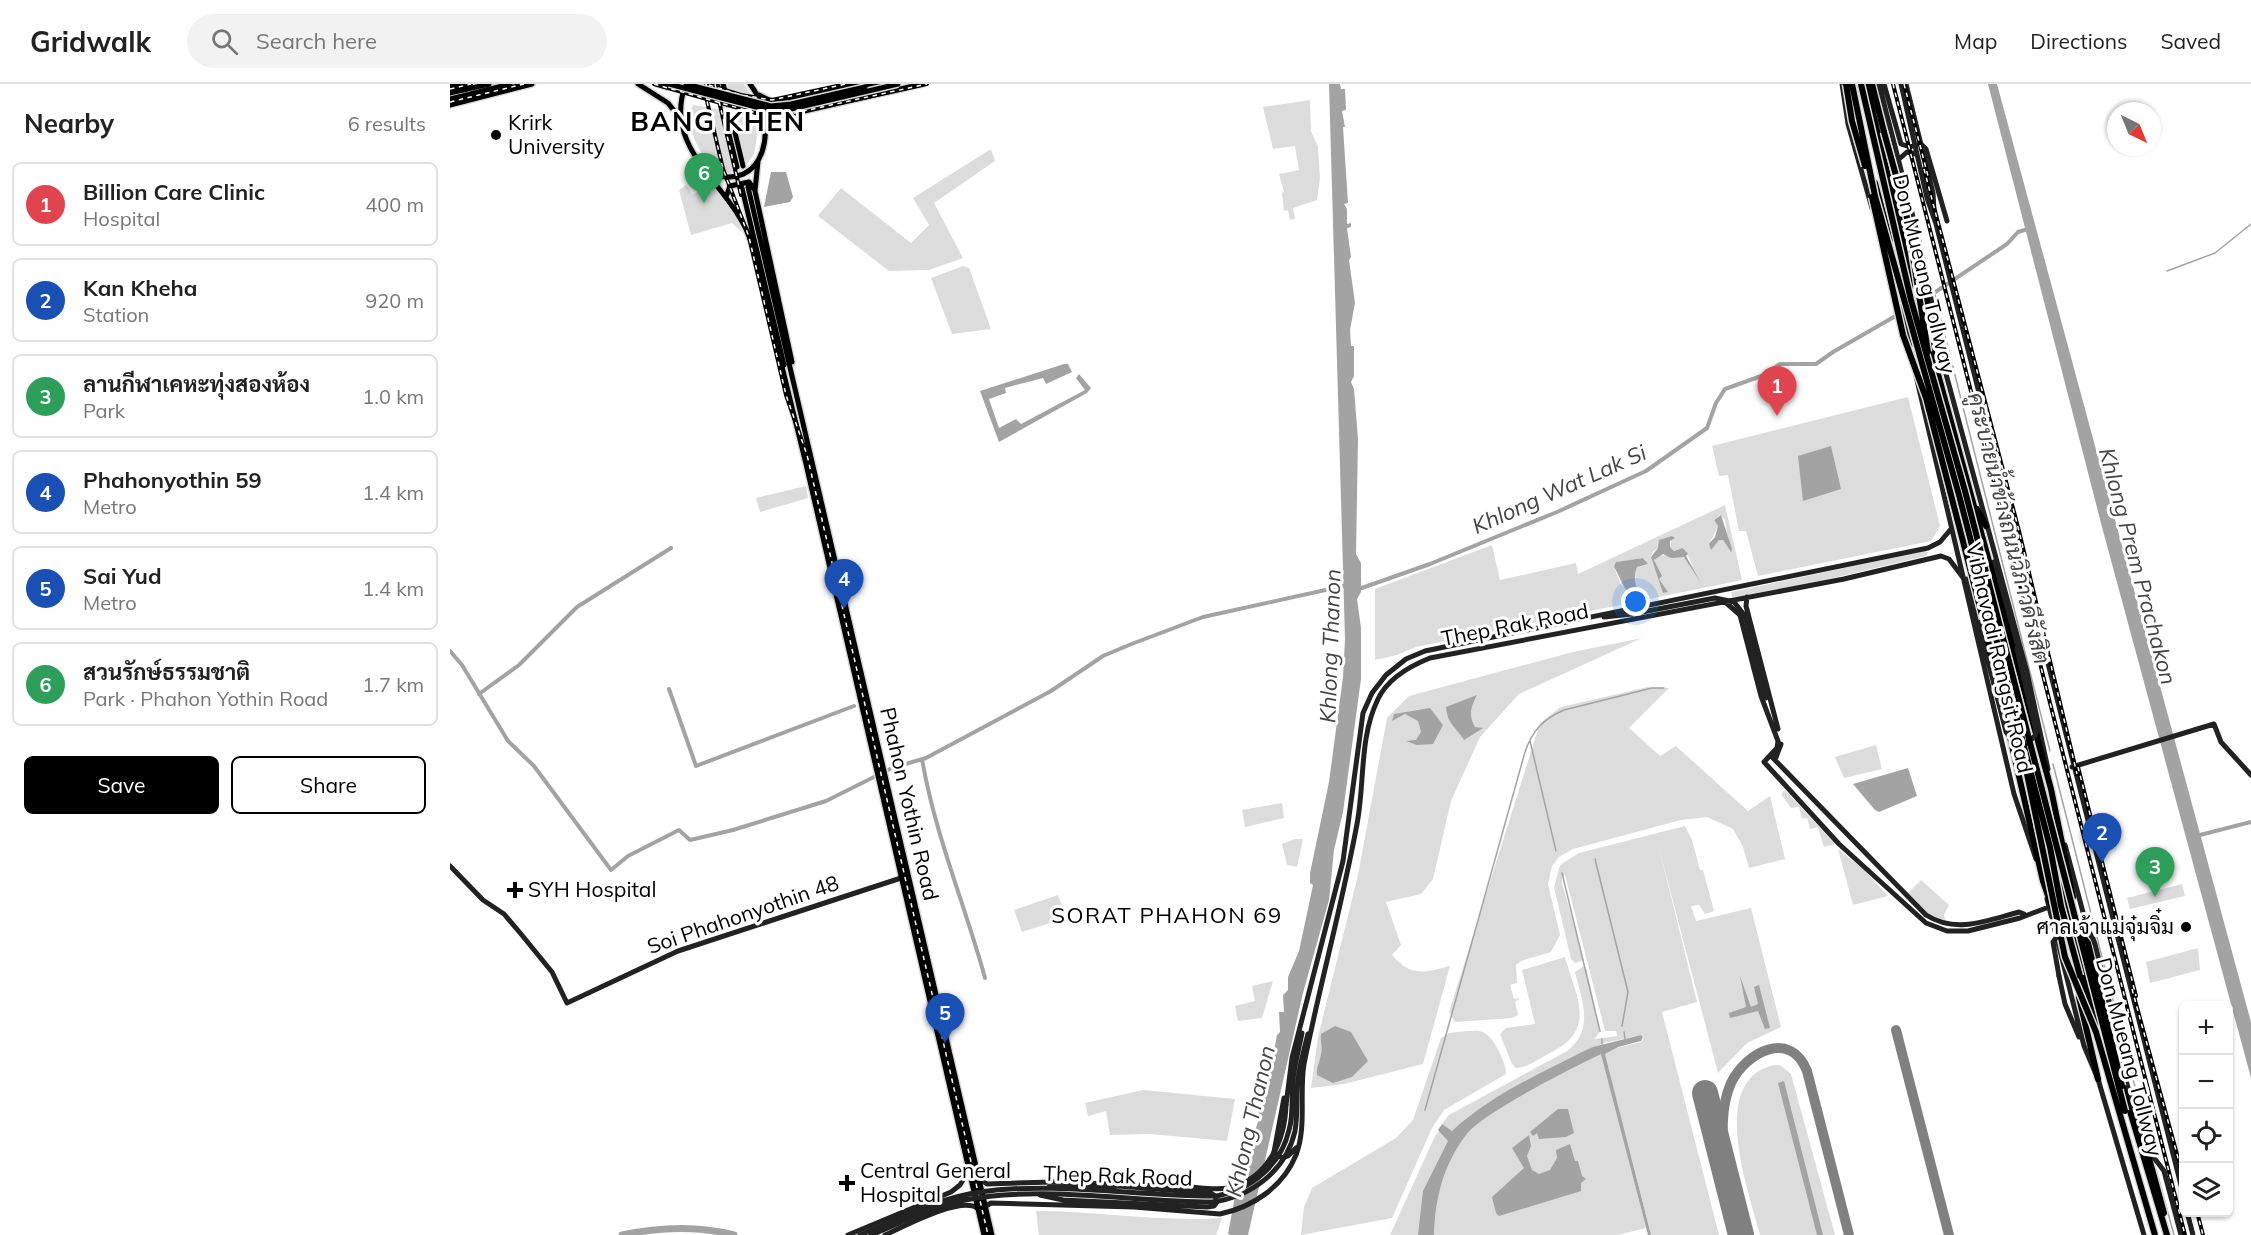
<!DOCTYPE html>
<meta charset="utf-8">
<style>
:root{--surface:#fff;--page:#f2f2f2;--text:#222;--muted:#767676;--line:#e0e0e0;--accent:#000}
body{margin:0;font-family:Mulish,Sarabun,sans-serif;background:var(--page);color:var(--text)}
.controls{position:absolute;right:18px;bottom:18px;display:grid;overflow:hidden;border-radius:9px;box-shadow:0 2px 4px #0004}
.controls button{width:54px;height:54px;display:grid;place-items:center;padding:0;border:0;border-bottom:2px solid var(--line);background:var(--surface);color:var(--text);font:30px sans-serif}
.compass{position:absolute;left:1657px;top:18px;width:54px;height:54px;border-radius:50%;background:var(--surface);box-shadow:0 2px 4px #0004;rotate:137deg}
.you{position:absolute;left:1186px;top:518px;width:21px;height:21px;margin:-15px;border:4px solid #fff;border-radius:50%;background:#1a73e8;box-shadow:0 0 0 9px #1a73e833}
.badge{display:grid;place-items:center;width:39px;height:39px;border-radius:50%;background:var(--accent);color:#fff;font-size:20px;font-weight:700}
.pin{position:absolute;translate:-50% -50px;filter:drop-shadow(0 2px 3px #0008)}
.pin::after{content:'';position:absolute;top:32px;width:21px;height:18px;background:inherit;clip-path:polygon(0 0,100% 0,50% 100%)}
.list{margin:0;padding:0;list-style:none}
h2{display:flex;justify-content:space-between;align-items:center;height:78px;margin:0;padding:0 24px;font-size:26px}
h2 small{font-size:20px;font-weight:400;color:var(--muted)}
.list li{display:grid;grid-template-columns:39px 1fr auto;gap:18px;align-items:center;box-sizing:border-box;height:84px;margin:0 12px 12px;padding:0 12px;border:2px solid var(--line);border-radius:9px}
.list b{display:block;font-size:22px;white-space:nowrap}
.list p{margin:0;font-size:20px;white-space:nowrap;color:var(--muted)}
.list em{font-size:20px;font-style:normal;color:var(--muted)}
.actions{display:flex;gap:12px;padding:18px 24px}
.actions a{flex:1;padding:14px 0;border:2px solid var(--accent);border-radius:9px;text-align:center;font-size:21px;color:var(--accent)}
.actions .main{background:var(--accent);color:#fff}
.icon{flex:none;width:33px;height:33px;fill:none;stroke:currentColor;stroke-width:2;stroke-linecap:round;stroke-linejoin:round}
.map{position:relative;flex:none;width:1801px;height:1151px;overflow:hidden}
header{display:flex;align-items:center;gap:36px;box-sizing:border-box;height:84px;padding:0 30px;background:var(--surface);border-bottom:2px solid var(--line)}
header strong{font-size:28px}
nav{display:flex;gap:33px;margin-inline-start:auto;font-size:21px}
.search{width:420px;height:54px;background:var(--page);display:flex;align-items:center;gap:15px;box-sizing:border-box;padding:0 21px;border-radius:33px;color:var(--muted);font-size:22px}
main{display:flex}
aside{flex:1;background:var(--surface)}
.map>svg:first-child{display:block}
</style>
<header>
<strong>Gridwalk</strong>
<div class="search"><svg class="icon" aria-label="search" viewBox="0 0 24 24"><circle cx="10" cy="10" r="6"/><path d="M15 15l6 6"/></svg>Search here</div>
<nav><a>Map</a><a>Directions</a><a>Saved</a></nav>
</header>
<main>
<aside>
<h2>Nearby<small>6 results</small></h2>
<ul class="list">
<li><span class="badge" style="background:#e0444e">1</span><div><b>Billion Care Clinic</b><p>Hospital</p></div><em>400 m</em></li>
<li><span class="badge" style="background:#1a4fb4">2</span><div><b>Kan Kheha</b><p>Station</p></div><em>920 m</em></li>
<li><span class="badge" style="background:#2e9e5b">3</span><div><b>ลานกีฬาเคหะทุ่งสองห้อง</b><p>Park</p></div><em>1.0 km</em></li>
<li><span class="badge" style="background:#1a4fb4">4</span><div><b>Phahonyothin 59</b><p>Metro</p></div><em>1.4 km</em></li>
<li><span class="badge" style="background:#1a4fb4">5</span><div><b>Sai Yud</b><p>Metro</p></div><em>1.4 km</em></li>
<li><span class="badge" style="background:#2e9e5b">6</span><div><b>สวนรักษ์ธรรมชาติ</b><p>Park · Phahon Yothin Road</p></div><em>1.7 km</em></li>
</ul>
<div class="actions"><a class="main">Save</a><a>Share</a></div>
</aside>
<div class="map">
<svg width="1801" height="1151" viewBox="0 0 1801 1151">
<rect width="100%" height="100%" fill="#fff"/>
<path fill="#dcdcdc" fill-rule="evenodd" d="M277 0H294L305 16 309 26 282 23Z
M860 16 861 47 868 63 870 94 867 116 843 124 845 135 840 136 838 126 834 127 832 109 834 108 829 90 849 86 845 62 823 65 813 23Z
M243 21 272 26 286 87C260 98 241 54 239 34 238 29 241 25 243 21Z
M284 31 310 34 304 70 296 81Z
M541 65 545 77 484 119 513 174 479 186 439 187 368 132 391 104 461 159 479 141 463 114Z
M259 100 284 127 292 148 282 139 241 151 229 106 236 101 243 111Z
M513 182 519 184 541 245 502 250 481 194Z
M1458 313 1490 442 1481 457 1308 492 1296 447H1289L1278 391 1269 392 1262 362Z
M356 402 358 414 310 428 306 414Z
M1275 421 1292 496 966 563 947 571 925 576V505L1042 461 1050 496 1126 479 1128 490ZM1270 431 1275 436 1280 467 1273 456 1269 455 1263 461 1261 456 1268 442 1264 436ZM1222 452 1220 463 1224 467 1234 464 1244 484 1234 472 1209 471 1204 476 1209 495 1217 508 1214 509 1201 473 1202 469ZM1193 474 1198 480 1187 483C1184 495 1185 501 1191 511L1171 501 1164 483 1167 478Z
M1475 467 1478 468 1476 472 1375 496 1282 514 1281 508Z
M1192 554 1069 610 1030 653 1001 717 983 795 971 810 936 818 951 861 942 871C961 893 973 889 1000 882L973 980 894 1000 861 1004 868 953 908 791 937 634 959 612 1123 568Z
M1198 603 1219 604 1179 644 1210 672 1226 662 1298 727 1320 712 1335 775 1299 784 1293 763 1283 745 1257 733 1231 736 1123 765 1109 773 1102 782 1098 800 1110 851 1101 868 1071 877 1066 881 1067 899 1060 901 1064 915 1070 914 1065 918 1068 931 1062 934 1005 938 999 928 1090 639 1111 623Z
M1426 661 1432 685 1394 694 1385 673Z
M1335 706 1385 760 1374 763 1368 743 1360 745 1357 734 1352 735 1349 723 1341 724 1331 710Z
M832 719 834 734 795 743 792 726Z
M1235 742 1242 756 1250 786H1253L1264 827 1255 830 1249 821 1241 822 1246 837 1301 824 1331 943 1297 959 1268 989 1209 764 1247 918 1212 928 1269 1151H1201L1155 970 1166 964 1191 958 1194 953 1191 951 1150 960 1196 1144 1168 1151H940L985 1052 994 1042 992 1040 999 1031 1117 967C1145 946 1132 917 1125 888L1134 882 1137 886 1150 948 1144 955 1167 952 1166 947H1155L1115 791 1112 793V799L1134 876 1125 879 1121 875 1104 803 1110 781 1129 769Z
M845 755H853L847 783 837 781 832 760Z
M1388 765 1413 785 1438 812 1403 821Z
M1471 796 1499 821 1494 831 1496 838 1478 831 1457 810Z
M1732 800 1735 812 1680 825 1677 814Z
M608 811 616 834 572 848 564 826Z
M1748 864 1750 886 1700 899 1696 878Z
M1115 873C1126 914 1148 945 1100 969 1090 974 1077 984 1066 984L1062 980 1050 950 1056 944 1085 940 1072 886Z
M823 897 812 934 788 937 785 922 805 917 802 902Z
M1018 947C1023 947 1029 946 1033 948 1043 952 1057 980 1056 990L994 1026 982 1044 942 1134 851 1151 854 1123 862 1104 946 1054 963 1036 991 954 999 949Z
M1324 981H1330L1341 990 1385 1151H1310C1299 1108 1257 996 1324 981Z
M693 1006 785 1015 777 1057 700 1050 660 1051 656 1027 638 1032 635 1019Z
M586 1127C647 1127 710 1138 772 1134L766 1151H589Z"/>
<path fill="#a3a3a3" d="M879 0H890L891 5H895L896 26 892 27 895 43H893L898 119 894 120 897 125V140L901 139V143L897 144 901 173 899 176 905 219 900 246 901 262H904V292L901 298 904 305 908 355 906 470 911 479V508L907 515 911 544V595L893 728 884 766 879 816 853 909 798 1151H781L778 1150 789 1091 795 1092 799 1079 797 1077 798 1070H800L804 1058 802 1051H804L809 1034 808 1023 813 1020 819 979 822 978 827 951 830 948 829 928H834L833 911 838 906V893L849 867 863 801 860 799V789L879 698 893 593 895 555Z
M1538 0H1547L1801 938V994L1652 443Z
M321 88H336L343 113 340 118 314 123Z
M614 280H618L622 288 596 300 593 294 555 304 556 309 539 315 549 344 566 335 571 340 635 306 626 294 629 290 641 304 637 309 549 358 530 307Z
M1381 362 1391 405 1353 417 1348 372Z
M1271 431 1282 465 1281 468 1273 456H1269L1261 466 1259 460 1265 453 1268 442 1264 436Z
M1222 452 1225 454 1220 457V463L1224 467 1233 464 1238 470 1236 472 1251 499 1234 473 1221 474 1213 470 1204 476 1212 492 1209 495 1218 508 1213 509 1201 473 1208 464 1209 456Z
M1193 474 1198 480 1187 483C1183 495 1185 502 1192 512 1172 510 1173 497 1164 483L1166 478Z
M1027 611C1021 623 1018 631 1025 643L1033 644 1014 656C1007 644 997 640 996 623Z
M980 624 993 641 983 660 967 661 956 657 966 656 971 648 968 637 955 630 942 637 944 630Z
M1458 684 1467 712 1429 728 1425 726 1403 700Z
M1290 892 1301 923 1308 920 1304 903 1309 901 1320 944 1315 945 1308 927 1280 934 1279 929 1296 923Z
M885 942 901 948 918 977 902 993 883 999 867 991C866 983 870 978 871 970 873 963 870 958 871 950Z
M1191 951 1193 953 1191 957 1168 963 1155 970 1201 1151H1198L1151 970C1122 984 1032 1029 1016 1051 993 1081 985 1115 984 1151H968L973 1107 998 1057 988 1046 992 1040 1002 1047C1040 1012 1085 992 1130 969L1143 963Z
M1334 997 1373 1151H1367L1328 999Z
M1108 1025H1118L1124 1049 1116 1053 1089 1055 1087 1049 1083 1052 1080 1048Z
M1079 1051 1081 1062 1077 1072 1082 1086 1089 1090 1100 1086 1107 1074 1106 1066 1120 1060 1125 1077H1128L1132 1092 1136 1095 1131 1099V1107L1049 1132 1046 1129 1042 1113 1074 1084 1062 1064Z"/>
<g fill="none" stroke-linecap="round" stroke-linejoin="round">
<path stroke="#a3a3a3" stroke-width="1.5" d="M1717 187 1765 169 1801 140
M1484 208 1486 214
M1489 228 1600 667
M1080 657 1106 767
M1603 680 1699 1058
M1145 775 1178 908 1172 942
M1112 789 1150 947
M1174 948 1175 955
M1152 955V960
M975 1026 1075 668C1082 647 1093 635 1114 626L1202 604H1214
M1706 1085 1724 1151"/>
<path stroke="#a3a3a3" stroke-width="4" d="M1469 219 1557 160 1568 148 1581 144
M906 506 980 480 1107 428 1196 387 1257 344 1266 319 1275 305 1314 291 1330 280H1366L1383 268 1449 230
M0 567 12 581 58 657 84 682 161 786 178 772 229 746 240 756 283 746 376 717 442 684 476 674 601 607 653 572 679 561 753 533 898 501
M219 605 246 682 404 622
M29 610 69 581 127 523 221 464
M472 675C485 751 515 821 535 894
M1746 752 1801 738"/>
<path stroke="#a3a3a3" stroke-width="7" d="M172 1151C210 1143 246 1141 284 1151"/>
<path stroke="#808080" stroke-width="10" d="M1446 946 1499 1151
M1275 1086C1273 1058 1269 1026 1281 999 1296 968 1340 945 1357 987L1399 1151"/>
<path stroke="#808080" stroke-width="26" d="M1255 1009 1291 1151"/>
<path stroke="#d9d9d9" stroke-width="5" stroke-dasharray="5 2.5" stroke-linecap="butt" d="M270 12 275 34
M276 12 281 32"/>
<defs>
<path id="primary" d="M188 0 218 19 229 33
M207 0 217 3 231 0
M267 0 270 11
M273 0 276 10
M0 2 9 0
M235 2C212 69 286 103 302 161L356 380 534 1151
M415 3 429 0
M0 9 39 0
M309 11 325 19 409 0
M0 15 60 0
M0 21 82 0
M281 32 293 82
M275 34 287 83
M315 43 328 33 472 0
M308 77 305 107 342 278
M256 88C318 113 329 38 300 0
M298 103 542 1151
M292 104 334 281
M276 113 280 102 299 98 304 105"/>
<path id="highway" d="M1416 0 1468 218
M1422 0 1434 48
M1425 99 1440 156
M1445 106 1456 141
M1463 163 1494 282
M1479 257 1601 705 1623 813
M1527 425 1536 442
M1533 535 1593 797 1602 823
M1548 586 1557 607
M1570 659 1579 693
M1605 777 1652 959
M1630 892 1641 932
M1629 913 1648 995
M1671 997 1717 1151
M1696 1063 1714 1129"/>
</defs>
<use href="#primary" stroke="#dbdbdb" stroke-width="8"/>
<use href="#highway" stroke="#dbdbdb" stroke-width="9"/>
<path stroke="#222" stroke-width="5" d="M1392 0 1398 40 1422 124
M1429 0 1469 156 1488 249
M1434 0 1451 60 1460 63 1466 61
M1451 0 1477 114 1486 140 1734 1113
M1456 0 1483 109 1484 127
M1472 61 1476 65 1497 137
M1448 76 1457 68 1466 70
M1441 187 1460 262
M1493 279 1577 588 1598 685
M1466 292 1564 710 1586 775
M1544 478 1567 565
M1517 495 1541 589
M1297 513 1296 522 1328 645
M1274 517 1290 531 1311 612 1328 657 1327 664 1314 678 1389 760 1476 839 1497 847H1518L1570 834 1599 823
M1154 533 1182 530
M1321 672 1476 831C1506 850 1536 837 1569 828L1574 830
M1325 676 1331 660
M1622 683 1764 640 1771 658 1801 691
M1615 761 1642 862
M0 782 33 816 54 830 71 850 102 888 117 919 228 867 451 794
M1597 815 1634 962 1648 995 1694 1151
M1647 883 1670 977 1696 1063 1714 1087 1731 1151
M1609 892 1615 920 1629 953
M1671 965 1676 985
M834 1014 824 1068 832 1074 838 1072 846 1064
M836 1021 842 974 893 777 913 629 922 609 936 591 956 575 975 567 1478 464 1490 458 1501 445
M530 1095 537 1100 603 1098 740 1103
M590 1111 613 1116 757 1123 764 1122 767 1118 765 1112 761 1109 705 1105
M536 1122 541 1119 684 1123 770 1130C803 1123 833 1103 846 1071 857 1042 849 1010 854 980 870 900 892 821 907 740 915 698 909 654 928 615 938 594 960 582 980 574L1394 495 1491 472 1499 475 1514 495
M1737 1128 1743 1151
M398 1151 501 1108 510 1101 519 1086
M435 1151C453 1143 510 1112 527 1124"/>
<use href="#primary" stroke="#000" stroke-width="5"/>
<use href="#highway" stroke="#000" stroke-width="6"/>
<defs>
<path id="rail" d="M204 0 306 29 331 32 477 0
M253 0 273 85 299 153 336 311 357 371 538 1151
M265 0 291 111
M1443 0 1735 1151
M1454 0 1478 92
M259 1 291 11 322 16 396 0
M0 5 21 0
M0 18 74 0
M1474 85 1569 447 1627 690
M1628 683 1686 912
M1682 905 1734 1096
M1747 1128 1753 1151"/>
</defs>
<use href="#rail" stroke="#000" stroke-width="4"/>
<use href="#rail" stroke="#fff" stroke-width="1.5" stroke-dasharray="4.5" stroke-linecap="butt"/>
<defs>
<path id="primary-bridge" d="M219 0 321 27 341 25 448 0
M236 0 321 22 341 20 415 3"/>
<path id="highway-bridge" d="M1396 0 1402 37 1415 82
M1402 0 1425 112 1509 411 1600 763 1611 822 1630 892
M1411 0 1461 216 1515 407 1675 1027
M1434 48 1456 128 1478 268
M1422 113 1453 251 1476 314 1533 535
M1577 690 1615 873 1646 948 1705 1151
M1628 846 1638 859 1672 1002"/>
</defs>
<use href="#primary-bridge" stroke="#dbdbdb" stroke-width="8" stroke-linecap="butt"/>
<use href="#highway-bridge" stroke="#dbdbdb" stroke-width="9" stroke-linecap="butt"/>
<path stroke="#222" stroke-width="5" d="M1182 530 1265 514 1284 518 1295 532 1316 614
M1541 589 1556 648 1565 658 1577 659 1585 652 1586 647 1567 565
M1609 892 1603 858 1611 847C1627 841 1640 842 1645 860L1671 965
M599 1103 669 1102 705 1105
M740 1103C753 1104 766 1106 778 1104 818 1096 835 1056 836 1021
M410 1151C449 1135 488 1114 530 1108 608 1097 689 1113 767 1112 802 1105 831 1081 839 1046 844 1030 841 1012 843 995 845 979 849 964 852 949
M421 1151C451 1139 482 1122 515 1116 591 1101 683 1118 762 1118 801 1113 836 1087 845 1047 848 1030 846 1013 848 996 850 980 854 965 858 950"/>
<use href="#primary-bridge" stroke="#000" stroke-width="5"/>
<use href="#highway-bridge" stroke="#000" stroke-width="6"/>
</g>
<g fill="#000" stroke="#fff" stroke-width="2">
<circle cx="46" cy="51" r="6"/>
<path d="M62 797h6v6h6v6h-6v6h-6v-6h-6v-6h6z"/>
<circle cx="1736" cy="843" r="6"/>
<path d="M394 1090h6v6h6v6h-6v6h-6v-6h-6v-6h6z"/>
</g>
<g text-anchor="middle" stroke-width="6" stroke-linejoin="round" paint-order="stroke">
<g font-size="21" fill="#000" stroke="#fff" text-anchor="start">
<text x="58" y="46">Krirk<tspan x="58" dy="24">University</tspan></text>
<text x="78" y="813">SYH Hospital</text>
<text x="1724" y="850" text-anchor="end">ศาลเจ้าแม่จุ๋มจิ๋ม</text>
<text x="410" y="1094">Central General<tspan x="410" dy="24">Hospital</tspan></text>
</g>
<g font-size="21" fill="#000" stroke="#fff">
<text transform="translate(1474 190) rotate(76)" y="7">Don Mueang Tollway</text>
<text transform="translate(1065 541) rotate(-11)" y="7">Thep Rak Road</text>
<text transform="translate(1549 574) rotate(77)" y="7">Vibhavadi Rangsit Road</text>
<text transform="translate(459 720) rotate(77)" y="7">Phahon Yothin Road</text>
<text transform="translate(293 831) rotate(-19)" y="7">Soi Phahonyothin 48</text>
<text transform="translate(1679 973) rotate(75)" y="7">Don Mueang Tollway</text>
<text transform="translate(668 1092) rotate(2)" y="7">Thep Rak Road</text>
</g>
<g font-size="22" font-style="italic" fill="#444" stroke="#fff">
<text transform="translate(1109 405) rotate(-24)" y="8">Khlong Wat Lak Si</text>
<text transform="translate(1559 444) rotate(76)" y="8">คูระบายน้ำข้างถนนวิภาวดีรังสิต</text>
<text transform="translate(1688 482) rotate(75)" y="8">Khlong Prem Prachakon</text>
<text transform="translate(880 562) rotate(-88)" y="8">Khlong Thanon</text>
<text transform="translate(800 1037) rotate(-77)" y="8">Khlong Thanon</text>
</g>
<g font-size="22" letter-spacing="1.5" fill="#000" stroke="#fff">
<text x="717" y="839">SORAT PHAHON 69</text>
</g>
<g font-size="27" font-weight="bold" letter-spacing="1.5" fill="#000" stroke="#fff">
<text x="268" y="47">BANG KHEN</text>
</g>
</g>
</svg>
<div class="controls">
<button>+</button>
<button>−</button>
<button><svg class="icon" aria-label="locate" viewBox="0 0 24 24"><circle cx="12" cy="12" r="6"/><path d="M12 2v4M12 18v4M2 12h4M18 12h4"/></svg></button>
<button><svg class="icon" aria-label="layers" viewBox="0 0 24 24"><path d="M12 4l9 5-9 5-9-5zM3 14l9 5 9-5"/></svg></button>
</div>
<svg class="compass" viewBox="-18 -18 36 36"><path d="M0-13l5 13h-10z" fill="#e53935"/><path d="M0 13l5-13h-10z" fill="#767676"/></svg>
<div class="you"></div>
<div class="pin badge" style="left:1327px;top:332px;background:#e0444e">1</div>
<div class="pin badge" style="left:1652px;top:779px;background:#1a4fb4">2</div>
<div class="pin badge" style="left:1705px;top:813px;background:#2e9e5b">3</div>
<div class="pin badge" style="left:394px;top:525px;background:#1a4fb4">4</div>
<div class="pin badge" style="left:495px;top:959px;background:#1a4fb4">5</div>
<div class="pin badge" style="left:254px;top:119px;background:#2e9e5b">6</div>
</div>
</main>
